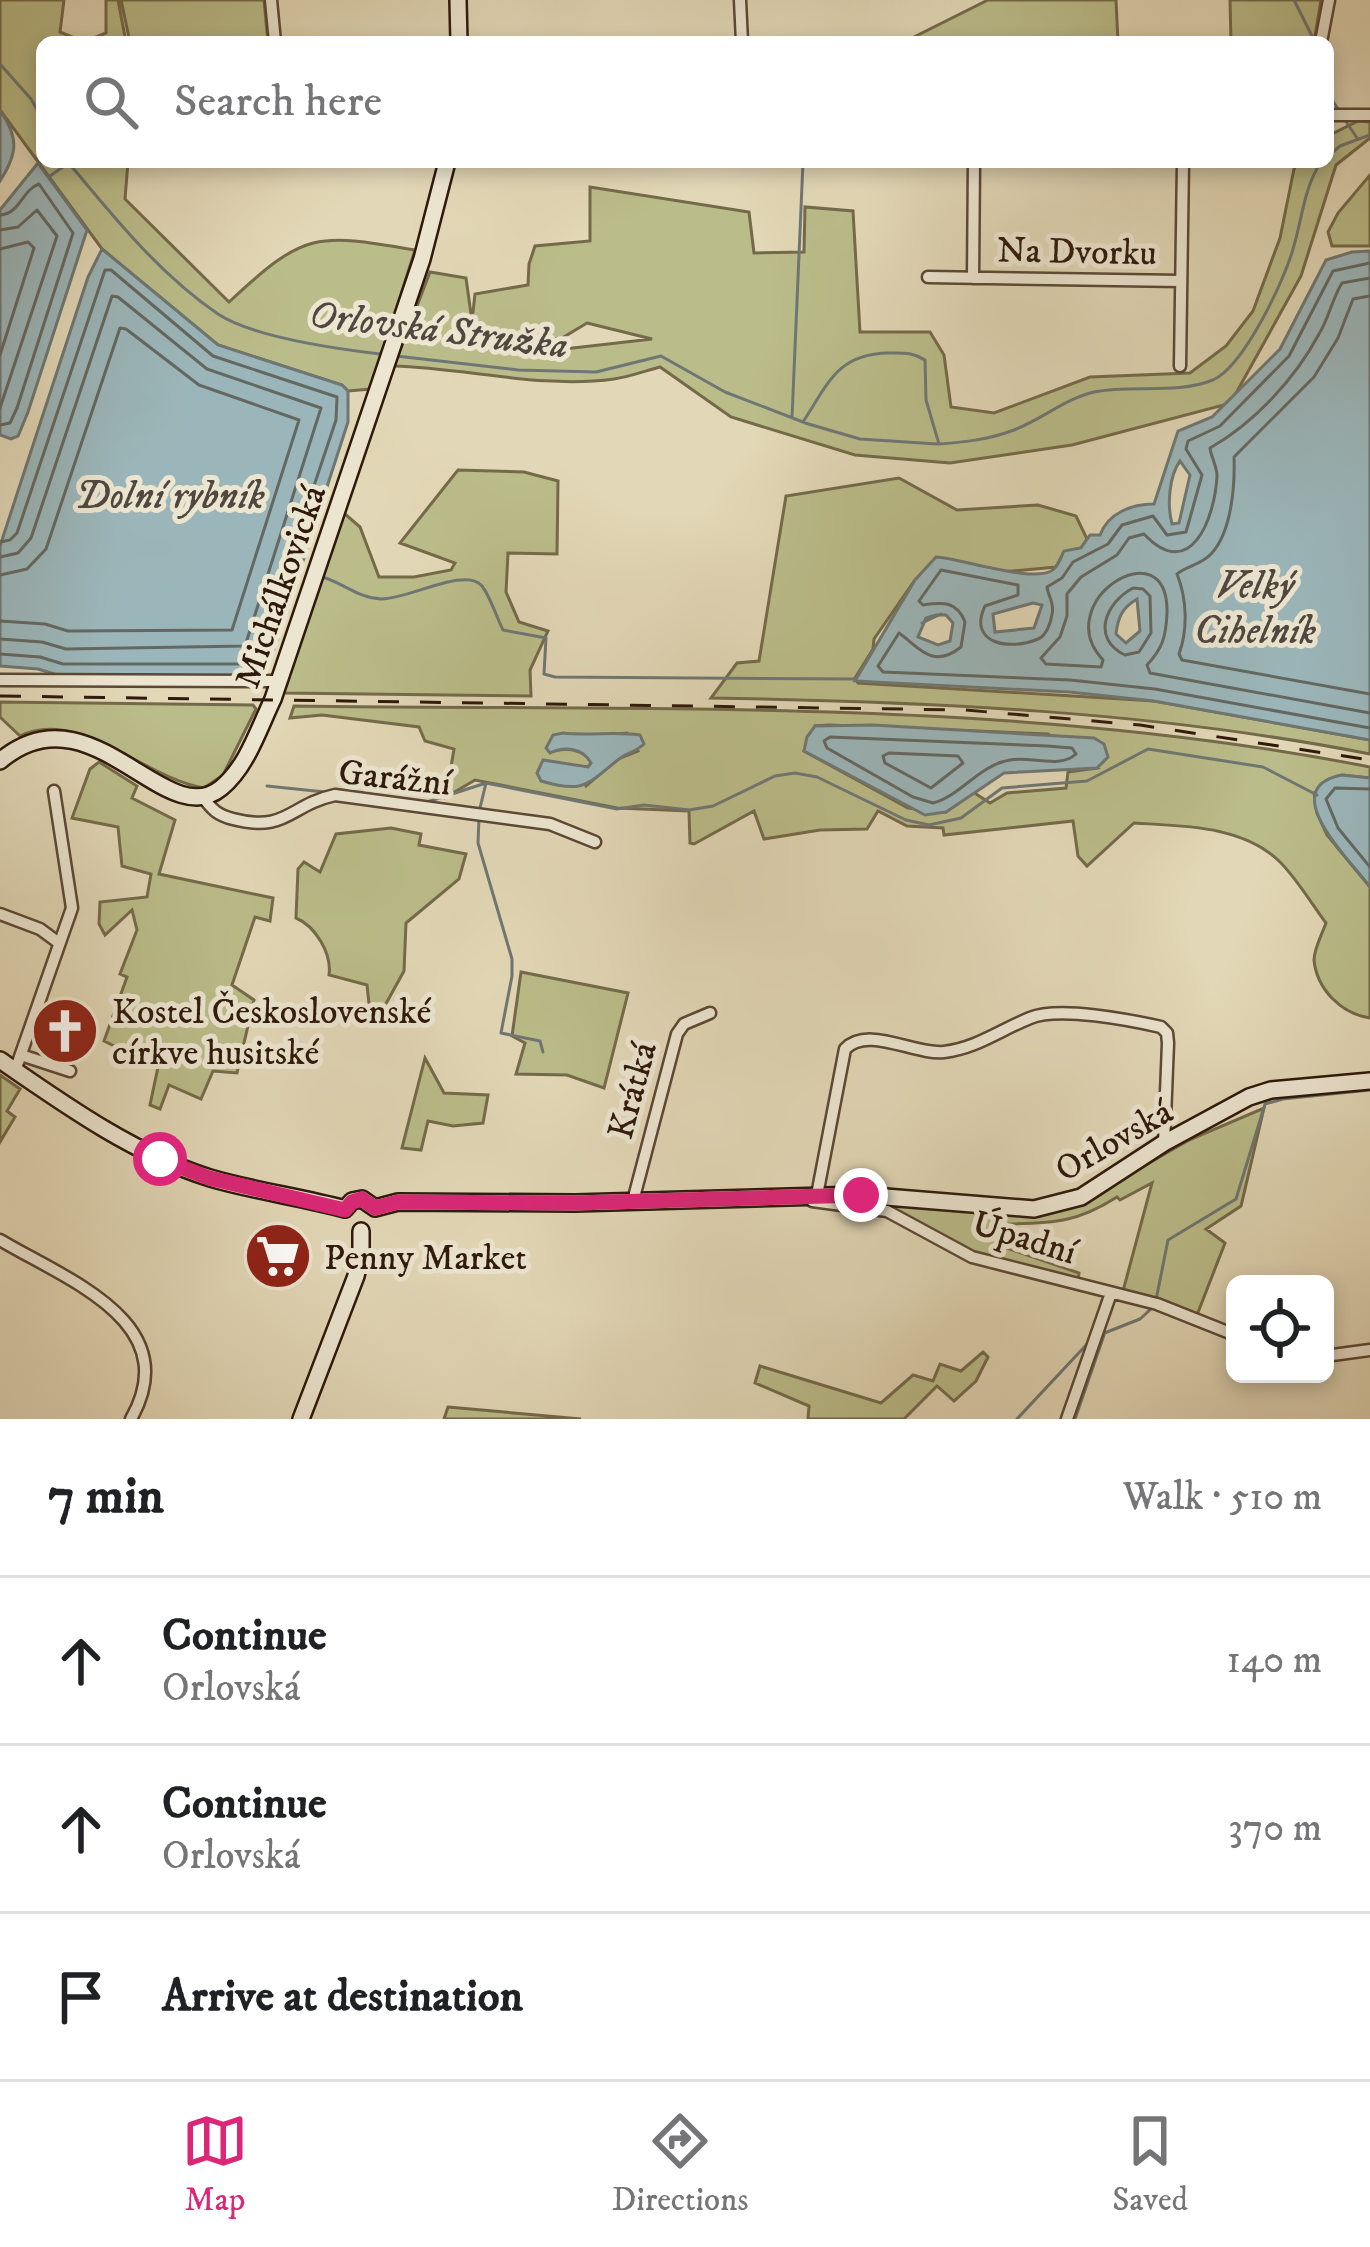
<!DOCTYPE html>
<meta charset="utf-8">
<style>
:root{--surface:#fff;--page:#f2f2f2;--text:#202124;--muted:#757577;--line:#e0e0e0;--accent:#db2777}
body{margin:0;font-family:"IM FELL DW Pica",serif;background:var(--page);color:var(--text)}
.controls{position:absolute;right:36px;bottom:36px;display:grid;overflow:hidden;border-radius:18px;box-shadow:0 6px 18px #0003}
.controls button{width:108px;height:108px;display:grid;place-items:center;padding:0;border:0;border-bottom:3px solid var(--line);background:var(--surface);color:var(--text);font:60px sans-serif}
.stop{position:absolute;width:36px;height:36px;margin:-27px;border:9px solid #db2777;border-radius:50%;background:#fff}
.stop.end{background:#db2777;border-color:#fff;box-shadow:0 3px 12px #0008}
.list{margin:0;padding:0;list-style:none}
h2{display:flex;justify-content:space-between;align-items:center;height:156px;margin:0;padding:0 48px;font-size:51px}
h2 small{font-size:39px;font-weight:400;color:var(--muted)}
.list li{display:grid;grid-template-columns:78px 1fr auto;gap:36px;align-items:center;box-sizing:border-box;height:168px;padding:0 48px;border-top:3px solid var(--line)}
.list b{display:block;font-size:45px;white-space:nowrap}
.list p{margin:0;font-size:39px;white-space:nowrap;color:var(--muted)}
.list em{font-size:39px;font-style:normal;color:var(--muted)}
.icon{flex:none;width:66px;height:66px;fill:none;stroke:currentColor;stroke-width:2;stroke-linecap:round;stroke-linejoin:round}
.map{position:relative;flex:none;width:1370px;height:1419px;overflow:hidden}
.search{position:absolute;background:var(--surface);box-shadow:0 6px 18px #0003;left:36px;right:36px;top:36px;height:132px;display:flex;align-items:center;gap:30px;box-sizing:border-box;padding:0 42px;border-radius:18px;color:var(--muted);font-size:45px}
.sheet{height:660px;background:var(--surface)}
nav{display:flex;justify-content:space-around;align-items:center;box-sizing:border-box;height:168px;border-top:3px solid var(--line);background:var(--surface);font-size:33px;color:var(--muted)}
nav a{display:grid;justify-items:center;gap:6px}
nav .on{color:var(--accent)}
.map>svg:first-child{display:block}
</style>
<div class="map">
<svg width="1370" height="1419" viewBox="0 0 1370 1419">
<rect width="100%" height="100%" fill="#e2d7b6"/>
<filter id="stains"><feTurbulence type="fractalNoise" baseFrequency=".00167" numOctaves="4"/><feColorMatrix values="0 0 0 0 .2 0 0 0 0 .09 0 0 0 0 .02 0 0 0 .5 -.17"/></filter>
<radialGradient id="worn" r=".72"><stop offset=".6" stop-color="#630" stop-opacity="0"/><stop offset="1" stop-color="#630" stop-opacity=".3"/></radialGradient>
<path fill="#babc89" stroke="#746a4a" stroke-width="3" fill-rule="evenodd" d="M0 0H64L60 32 84 42 106 33V0H118L126 42H42V162H128L125 199 229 302C305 231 316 233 415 250L371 389 348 391 342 385 218 345 102 249 0 110Z
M121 0H264L268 42H130Z
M988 0H1116L1118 42H904Z
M1230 0H1321L1314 42H1231Z
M1358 121 1370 122V138L1336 165 1301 276 1235 395 1224 405 1072 445 950 463 855 455 731 417 660 367C645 371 629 377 614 379 541 389 467 368 394 366L430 272 466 278 472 321 475 294 528 285 529 264 535 246 590 241V187L749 212 754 253 804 252 805 207 853 211 860 332H930L944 355 951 407 994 413 1090 377 1190 373 1226 346 1253 311 1280 238 1294 169 1299 162H1328V136ZM587 323 652 339 538 352 520 348 529 342 562 338Z
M1370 175V246H1332L1328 232 1338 213Z
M458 470 524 472 558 481 557 554 508 553 506 592 519 622 548 631 530 670 531 696 283 693 344 513 360 527 379 577H414L451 570 455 563 400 543Z
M899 478 957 510 1038 505 1076 516 1087 539 1081 548 1064 552 1056 567 915 580 874 639 873 649 855 678 858 683 1154 701 1370 740V754C1152 711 933 702 711 698L737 663 759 661 786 496Z
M0 702 253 705 256 709 223 775 204 788C145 779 79 707 20 736L0 717Z
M294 706C653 711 1016 697 1370 767V778L1342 775 1314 793 1317 813 1327 835 1370 887V1018C1342 1014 1317 990 1314 960 1314 949 1322 934 1326 923 1311 903 1297 879 1280 862 1243 825 1182 826 1134 823L1087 866 1078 856 1073 821 944 835 943 828 907 826 878 811 867 829 820 830 764 839 754 811 694 844 690 843 689 811 617 808 475 780 446 797 454 749 425 741 419 727 322 715 290 718ZM829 725 1048 734 1097 768 1068 772 1066 788 1007 793 990 803 973 792 946 812 908 808 804 751 815 726ZM627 733 638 751 618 759 586 786 574 766 588 767 592 762C581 748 566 747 550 752L590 737Z
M99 762 137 786 132 798 175 820 159 874 273 898 270 921 255 917 232 985 254 1000 237 1073 213 1071 201 1099 169 1085 160 1109 150 1105 158 1067 104 1041 127 977 120 974 137 930 132 910 105 935 99 924 100 902 147 897 151 874 122 866 118 827 72 818 90 769Z
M391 828 421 834 419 845 466 854 459 879 406 923 404 971 382 1011 370 1013 367 985 329 975C332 953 315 926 296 918L298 869 304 862 320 872 336 834Z
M521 972 628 993 604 1088 567 1075 516 1074 525 1043 512 1036Z
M425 1058 444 1093 488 1095 483 1123 453 1126 428 1121 421 1150 402 1148Z
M0 1075 20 1089 7 1111 15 1117 0 1142Z
M1264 1108 1241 1206 1206 1229 1225 1243 1197 1315 1123 1291 1152 1183 1120 1200 1117 1197C1078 1222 1055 1223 1009 1224L1007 1248 1079 1273 1078 1280 976 1253 875 1202 1024 1216 1071 1208 1189 1140Z
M983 1352 988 1357 976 1381 954 1401 937 1386 904 1419H808L809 1406 755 1383 760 1366 881 1403 913 1375 933 1381 940 1364 961 1371Z
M448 1407 581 1419H444Z"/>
<path fill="#9bb6ba" stroke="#6f7774" stroke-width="3" fill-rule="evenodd" d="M0 110C19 138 18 153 0 181Z
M38 163 87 230 28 412 18 436 11 439 0 435V210Z
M102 249 218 345 342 385 348 391V422L276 644C268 664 261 669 240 676H61L38 669 0 666V546L88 277Z
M1370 251V740L1154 701 1069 692 855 681 915 580 936 557C960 558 1038 585 1054 569 1059 564 1061 557 1064 551L1081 548 1090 535H1100C1108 513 1132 504 1154 504L1178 431 1212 417 1280 349 1326 260 1352 252ZM1180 461 1190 475 1179 523 1172 524C1167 505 1169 476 1180 461ZM1137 599 1140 631 1126 643 1116 634C1118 617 1122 608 1137 599ZM1033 603 1042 605 1034 628 995 632 993 614ZM936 615H946L953 623 950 641 938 645 918 637 926 618Z
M873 725 1094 738 1104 744 1108 757 1097 768 1004 773 946 812 925 815 804 751 807 737 815 726Z
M563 733C589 736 615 731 640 735L644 744C636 752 628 752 619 759 587 784 585 794 541 781L537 773 543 760 588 767 591 763C583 748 565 746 550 753L546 748 553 735Z
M1342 775 1370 778V887C1351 861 1274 788 1342 775Z"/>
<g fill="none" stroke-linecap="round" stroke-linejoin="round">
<path stroke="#646862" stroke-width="3" d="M0 215C20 214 22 190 39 184L73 233 17 408 10 423 0 425
M0 230 18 227 37 210 57 236 0 408
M0 249 28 242 34 248 0 355
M1370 263 1333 271 1289 356 1220 426 1188 441 1186 449 1202 475 1186 532 1167 535 1153 516 1122 525 1108 544 1073 562 1062 578 1047 587C1048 596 1055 604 1052 614 1051 623 1046 636 1038 639 1010 651 967 644 985 606L1018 595V585L941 570 919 601 923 605C943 602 957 601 965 622L961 647C932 670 919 647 899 633L878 666 883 672 1070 680 1155 689 1370 728
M1370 278 1342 283C1332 299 1329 318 1319 334 1295 379 1254 423 1210 448 1211 457 1217 466 1217 476 1215 517 1191 584 1144 534L1129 538 1117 555 1081 577 1067 594V616L1060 637 1041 658 1046 664 1101 667 1103 660C1048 602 1169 525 1167 613 1166 636 1163 648 1147 665L1150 673 1370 713
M1370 296 1353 299 1338 338 1314 377 1234 457C1235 484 1232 532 1211 554 1201 565 1186 566 1177 574 1187 599 1188 629 1179 654L1182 660 1370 694
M0 542 10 540 17 533 105 270H111L213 356 337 397 336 420 257 656 238 664H63L40 657 0 654
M0 557 18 553 31 538 112 296 118 297 207 369 321 408 245 646 66 649 42 642 0 639
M0 575 27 569 46 549 120 328 126 329 199 385 299 420 232 630 68 631 45 624 0 621
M1133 588 1143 589 1150 596 1151 633 1139 652 1125 655C1091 639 1105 603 1133 588Z
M830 737 1047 746 1072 748 1076 754C1060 769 1032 756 1010 760 979 765 962 795 933 803L913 797 827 748 824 741Z
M889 753 958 756 963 763 931 788 885 763 883 756Z
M1370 789 1335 788 1326 799 1338 828 1370 867"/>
<path stroke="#6f7774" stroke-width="3" d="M1294 0 1315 42
M0 64 31 99 42 118
M1328 94 1340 112
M1345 120 1357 138
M1328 156 1340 146 1370 135
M68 162C113 216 159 274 218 314 253 337 338 349 380 354
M50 176 67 164
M396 356 518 370 596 372 661 356 725 392 803 422C828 384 837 354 888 353 904 353 912 352 925 360L926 400 939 444C964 442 987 440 1011 431 1040 421 1064 399 1094 392 1132 384 1176 395 1213 380 1244 366 1284 281 1293 249 1302 220 1304 187 1321 162
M792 418 803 162
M805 423 860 439 937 444
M319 576C341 581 357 598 381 599 407 600 466 566 482 586 491 598 496 616 503 630L546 638 544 674 555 677 855 679
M922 623 941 614
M267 786 325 792
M424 803 486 783 617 809 644 805 689 810 713 806 775 776 795 773 817 777 906 820 929 825 961 818 1002 788 1087 781 1148 749 1263 767 1317 795
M480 808 486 783
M479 818 478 843 512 959V976L501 1033 540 1041 543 1052
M1156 1300 1168 1240 1236 1199 1265 1104 1283 1099 1370 1090
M1102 1334 1140 1319 1152 1308
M1017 1419 1089 1342
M1075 1419 1104 1335"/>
<defs>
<path id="street" d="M271 0 275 42
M740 0 742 42
M1321 42 1329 0
M1328 115H1370
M928 277 1181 281
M973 278 974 162
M1180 366 1183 162
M0 680 279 681
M203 797C212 810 218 815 233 819 287 833 289 805 335 795L550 824 595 842
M0 914 40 929 59 943
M21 1055 70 1071
M15 1071 72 908 54 791
M817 1195 845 1049C868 1025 914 1055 944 1052 977 1048 1000 1030 1030 1018 1059 1006 1130 1020 1161 1027L1167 1033 1168 1043 1164 1143
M633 1201 677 1034 684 1024 710 1013
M812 1201 887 1211 972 1257 1157 1304 1235 1335
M0 1240C67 1280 186 1322 131 1419
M1325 1356 1370 1350
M1067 1419 1111 1293"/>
<path id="secondary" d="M458 0 459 42
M0 761C90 684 165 834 221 788 247 767 259 728 273 699L422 259 447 162
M0 1060C65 1105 134 1154 210 1178 254 1191 301 1197 345 1209
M375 1208 398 1202 575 1203 861 1195 1034 1209 1081 1197 1164 1143 1249 1097 1271 1090 1370 1081
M345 1209 352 1201 362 1199 375 1208
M301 1419 356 1276 361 1254V1231"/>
</defs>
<use href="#street" stroke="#5b4836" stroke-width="15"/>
<use href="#secondary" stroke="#2e190b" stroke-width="20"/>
<use href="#street" stroke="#ece5d0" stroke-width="10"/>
<use href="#secondary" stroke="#ece5d0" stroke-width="15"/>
<path stroke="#2e190b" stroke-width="3" stroke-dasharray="21 21" stroke-linecap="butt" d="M0 696 965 710 1140 725 1370 760"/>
</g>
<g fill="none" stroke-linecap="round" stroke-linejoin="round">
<path stroke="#db2777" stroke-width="15" d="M160 1159 209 1178 345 1210 352 1202 362 1199 375 1208 398 1202 575 1203 861 1195"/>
</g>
<defs>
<symbol id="church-disc" viewBox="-11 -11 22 22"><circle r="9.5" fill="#8f2418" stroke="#ece5d0"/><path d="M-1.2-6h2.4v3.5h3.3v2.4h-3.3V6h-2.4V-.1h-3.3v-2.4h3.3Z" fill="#fff"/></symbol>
<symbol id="supermarket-disc" viewBox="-11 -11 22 22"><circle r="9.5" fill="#8f2418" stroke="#ece5d0"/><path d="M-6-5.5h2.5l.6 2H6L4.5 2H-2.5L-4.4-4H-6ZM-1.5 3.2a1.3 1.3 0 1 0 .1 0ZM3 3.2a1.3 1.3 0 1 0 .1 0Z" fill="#fff"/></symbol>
</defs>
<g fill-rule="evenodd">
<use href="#church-disc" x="27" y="993" width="76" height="76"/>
<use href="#supermarket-disc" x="240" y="1218" width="76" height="76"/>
</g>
<g text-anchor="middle" stroke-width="10" stroke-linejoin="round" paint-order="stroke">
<g font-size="36" fill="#2e190b" stroke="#ece5d0">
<text transform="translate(1077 250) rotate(1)" y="13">Na Dvorku</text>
<text transform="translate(279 586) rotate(-71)" y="13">Michálkovická</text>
<text transform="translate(395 776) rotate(6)" y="13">Garážní</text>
<text transform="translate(631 1090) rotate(-75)" y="13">Krátká</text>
<text transform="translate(1113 1139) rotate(-30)" y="13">Orlovská</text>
<text transform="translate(1025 1236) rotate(17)" y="13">Úpadní</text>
</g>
<g font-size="36" fill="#2e190b" stroke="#ece5d0" text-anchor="start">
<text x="112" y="1023">Kostel Československé<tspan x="112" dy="41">církve husitské</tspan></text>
<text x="324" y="1269">Penny Market</text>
</g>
<g font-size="39" font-style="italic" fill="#4f4840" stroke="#ece5d0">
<text transform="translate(439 328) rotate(7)" y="14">Orlovská Stružka</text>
<text x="170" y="508">Dolní rybník</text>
<text x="1255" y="598">Velký<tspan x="1255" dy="45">Cihelník</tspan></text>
</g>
</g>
<rect width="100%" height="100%" filter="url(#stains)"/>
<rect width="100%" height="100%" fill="url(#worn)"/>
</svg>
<div class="controls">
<button><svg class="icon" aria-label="locate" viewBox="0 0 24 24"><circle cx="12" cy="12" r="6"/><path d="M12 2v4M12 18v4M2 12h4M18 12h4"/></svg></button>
</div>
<div class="stop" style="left:160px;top:1159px"></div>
<div class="stop end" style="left:861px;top:1195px"></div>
<div class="search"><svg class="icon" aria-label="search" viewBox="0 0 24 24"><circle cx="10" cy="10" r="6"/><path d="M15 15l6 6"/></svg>Search here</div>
</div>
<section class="sheet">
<h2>7 min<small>Walk · 510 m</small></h2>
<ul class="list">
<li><svg class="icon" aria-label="ahead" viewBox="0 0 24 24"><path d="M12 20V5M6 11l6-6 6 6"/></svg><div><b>Continue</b><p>Orlovská</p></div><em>140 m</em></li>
<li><svg class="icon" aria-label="ahead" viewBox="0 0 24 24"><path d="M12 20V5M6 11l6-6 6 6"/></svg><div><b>Continue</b><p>Orlovská</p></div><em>370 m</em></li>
<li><svg class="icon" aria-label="arrive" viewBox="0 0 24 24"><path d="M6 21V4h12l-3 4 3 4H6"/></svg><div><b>Arrive at destination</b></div></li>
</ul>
</section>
<nav>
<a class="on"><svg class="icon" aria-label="map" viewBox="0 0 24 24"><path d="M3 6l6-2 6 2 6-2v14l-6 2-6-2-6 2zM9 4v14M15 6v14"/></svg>Map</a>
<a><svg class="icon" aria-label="directions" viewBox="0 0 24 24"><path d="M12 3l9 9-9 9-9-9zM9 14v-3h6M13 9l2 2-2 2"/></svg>Directions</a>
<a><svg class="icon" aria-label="saved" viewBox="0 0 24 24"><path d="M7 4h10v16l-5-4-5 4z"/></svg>Saved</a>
</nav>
